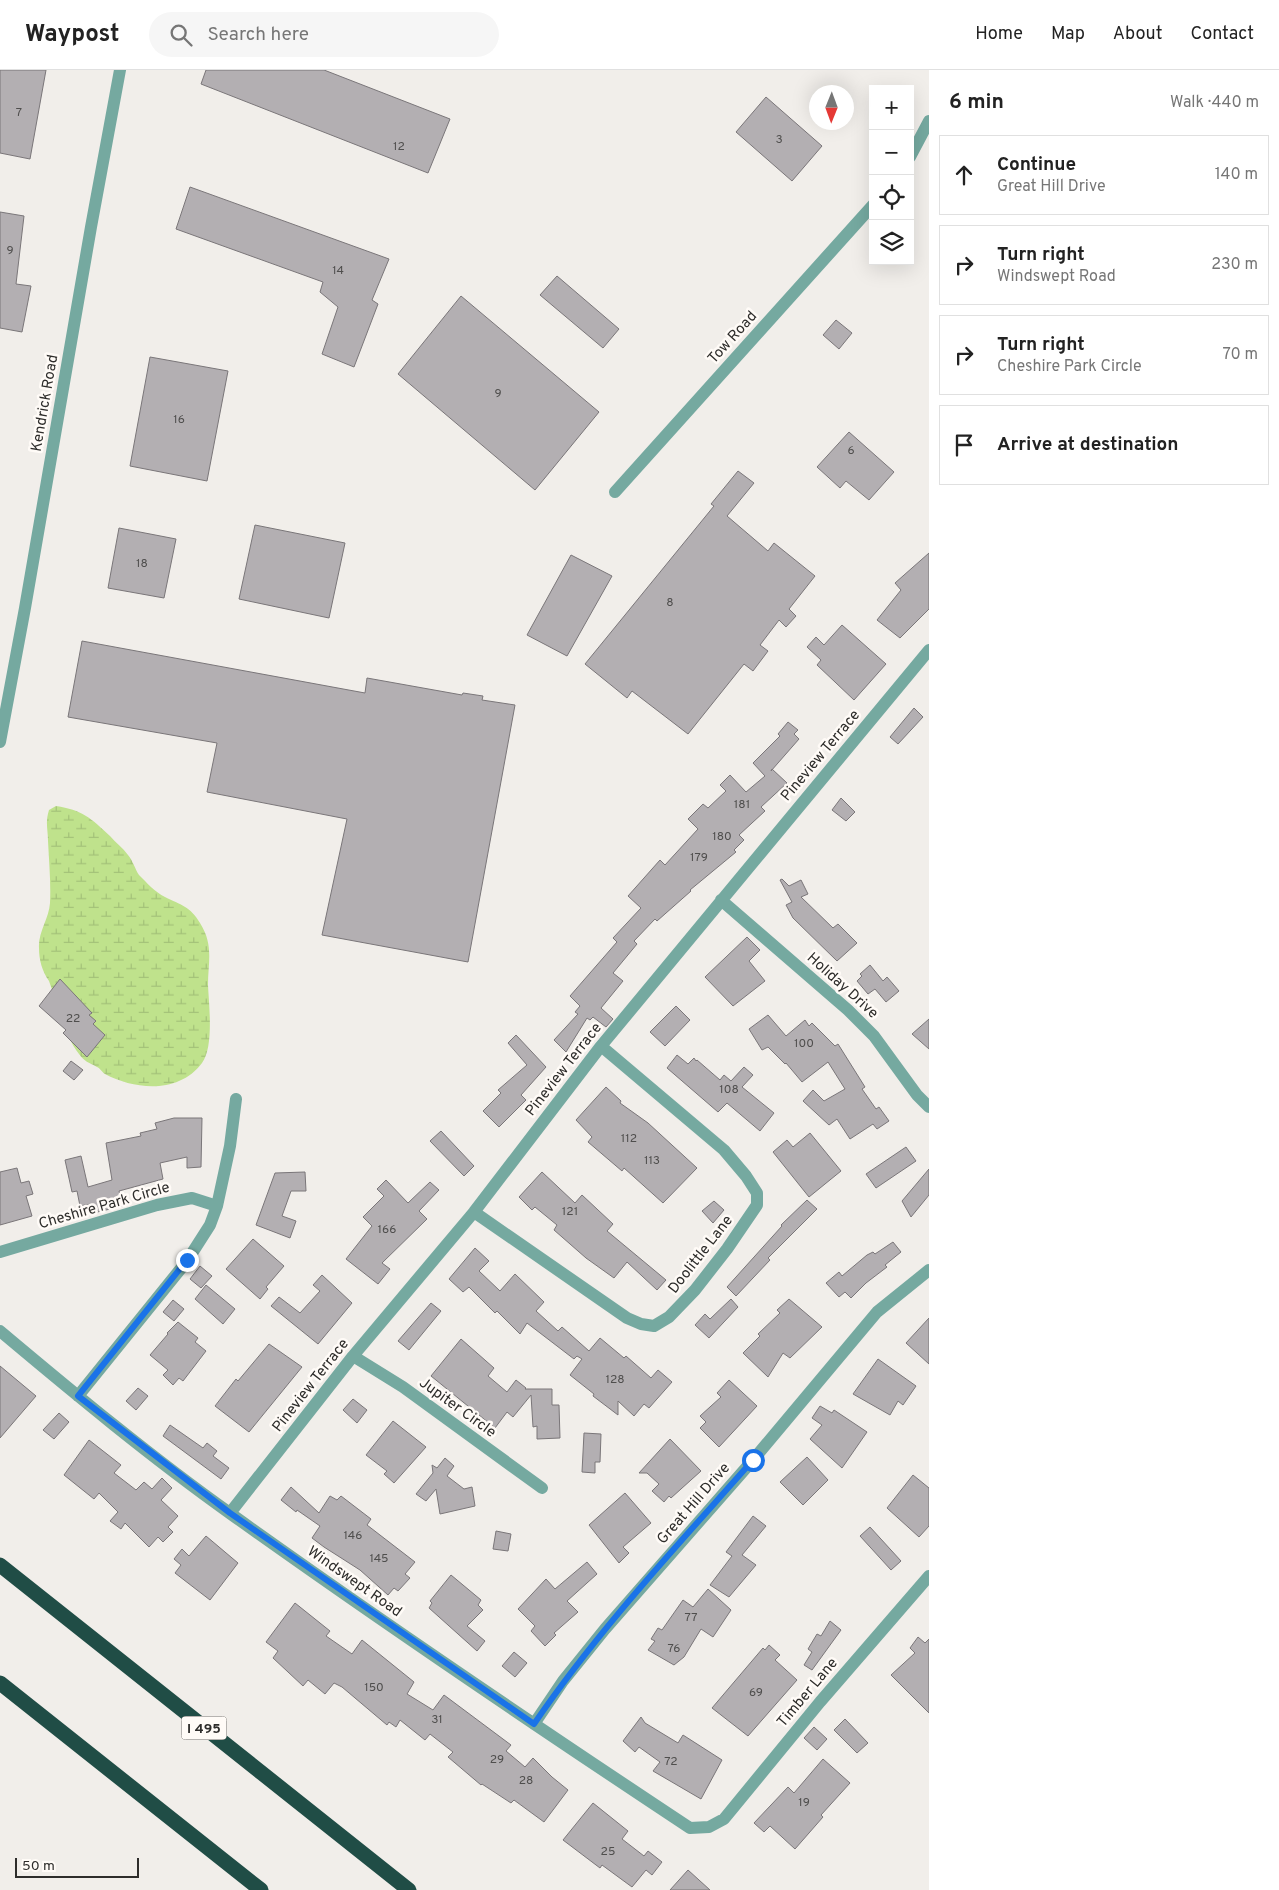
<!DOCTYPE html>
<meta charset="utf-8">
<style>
:root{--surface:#fff;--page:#f6f6f6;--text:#222;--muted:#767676;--line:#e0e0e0}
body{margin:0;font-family:Overpass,sans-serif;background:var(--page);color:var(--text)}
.controls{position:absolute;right:15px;top:15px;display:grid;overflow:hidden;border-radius:0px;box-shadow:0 5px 20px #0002}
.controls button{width:45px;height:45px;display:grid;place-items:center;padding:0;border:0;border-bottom:1px solid var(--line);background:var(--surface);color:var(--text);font:25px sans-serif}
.compass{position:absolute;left:809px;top:15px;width:45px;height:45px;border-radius:50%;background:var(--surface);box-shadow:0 5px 20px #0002;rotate:181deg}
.scale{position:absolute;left:15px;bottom:12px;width:124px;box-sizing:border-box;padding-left:5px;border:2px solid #2e2d2b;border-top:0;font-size:14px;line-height:18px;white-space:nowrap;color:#2e2d2b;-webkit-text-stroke:4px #fffbf7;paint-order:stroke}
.stop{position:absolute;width:15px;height:15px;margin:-11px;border:4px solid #1a73e8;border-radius:50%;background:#fff}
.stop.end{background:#1a73e8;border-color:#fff;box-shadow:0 1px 5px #0008}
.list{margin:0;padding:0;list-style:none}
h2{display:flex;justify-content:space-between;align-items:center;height:65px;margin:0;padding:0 20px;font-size:21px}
h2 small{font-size:16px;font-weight:400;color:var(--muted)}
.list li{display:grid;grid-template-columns:32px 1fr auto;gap:15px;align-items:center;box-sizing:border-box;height:80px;margin:0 10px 10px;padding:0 10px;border:1px solid var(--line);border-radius:0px}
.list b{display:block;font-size:19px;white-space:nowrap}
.list p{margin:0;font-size:16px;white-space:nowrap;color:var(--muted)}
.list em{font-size:16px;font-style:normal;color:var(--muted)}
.icon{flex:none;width:28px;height:28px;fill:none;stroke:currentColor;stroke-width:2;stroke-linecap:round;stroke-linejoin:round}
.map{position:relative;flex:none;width:929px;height:1820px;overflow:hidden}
header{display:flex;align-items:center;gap:30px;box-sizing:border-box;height:70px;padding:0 25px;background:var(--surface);border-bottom:1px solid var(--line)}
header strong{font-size:24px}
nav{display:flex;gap:28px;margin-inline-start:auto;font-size:18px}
.search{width:350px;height:45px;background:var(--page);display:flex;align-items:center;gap:12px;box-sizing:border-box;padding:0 18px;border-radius:28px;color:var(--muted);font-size:19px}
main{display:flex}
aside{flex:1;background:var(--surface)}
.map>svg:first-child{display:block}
</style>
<header>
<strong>Waypost</strong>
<div class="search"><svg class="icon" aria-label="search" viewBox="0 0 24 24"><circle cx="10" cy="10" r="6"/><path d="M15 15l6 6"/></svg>Search here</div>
<nav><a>Home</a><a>Map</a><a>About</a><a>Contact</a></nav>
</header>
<main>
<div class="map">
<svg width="929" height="1820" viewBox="0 0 929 1820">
<defs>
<pattern id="wetland-marsh" width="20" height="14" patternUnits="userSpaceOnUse" patternTransform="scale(1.25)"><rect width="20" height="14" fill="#bfe28c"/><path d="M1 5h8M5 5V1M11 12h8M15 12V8" fill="none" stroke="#a4c279"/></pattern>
</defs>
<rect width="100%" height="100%" fill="#f1eeea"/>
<path fill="url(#wetland-marsh)" d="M56 736C82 740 91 748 110 766 116 773 123 778 128 785 133 791 135 799 139 805 147 813 155 822 165 827 181 835 190 836 200 853 214 875 208 892 208 915 209 935 214 977 202 993 179 1024 135 1020 105 1004 102 1002 100 998 97 997 88 992 85 992 79 984 64 965 57 933 49 911 42 901 39 890 39 878 38 862 49 849 50 833 51 813 49 791 48 771 48 759 45 753 49 740Z"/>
<path fill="#b3afb2" stroke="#7a7679" d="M0 0H46L30 89 0 83Z
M206 0H324L450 49 428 103 201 14Z
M766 27 822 76 792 111 736 62Z
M190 117 389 189 372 230 378 234 354 297 322 284 338 237 320 222 323 212 176 159Z
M0 142 24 146 16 214 31 216 22 262 0 258Z
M557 206 619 259 603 278 540 225Z
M461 226 599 342 535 420 398 304Z
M836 250 852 263 839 279 823 265Z
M150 287 228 301 207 411 130 396Z
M849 362 894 402 869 430 846 411 840 418 817 397Z
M738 401 754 413 727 446 768 481 774 473 815 506 789 539 796 546 786 557 779 550 760 575 768 581 753 601 744 594 688 664 632 621 627 628 585 594 714 436 711 434Z
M255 455 345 473 329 548 239 529Z
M119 458 176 469 164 528 108 518Z
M929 483V539L900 568 877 550 901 520 895 513Z
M571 485 612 506 567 586 527 565Z
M842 555 886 594 854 630 817 595 821 590 807 577 816 567 824 575Z
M82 571 365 623 367 608 462 625 463 623 483 626 482 630 515 635 468 892 322 865 347 749 207 722 217 673 68 647Z
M914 638 923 647 898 674 890 667Z
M788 652 798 660 794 664 799 669 771 701 772 699 787 713 761 737 765 741 739 765 744 770 734 780 736 782 690 820 691 821 657 851 655 849 634 871 637 874 613 903 623 911 601 938 613 949 606 957 593 947 590 950 587 948 566 982 554 970 578 944 575 942 580 936 570 926 617 872 613 868 641 838 628 826 660 790 665 795 698 759 688 749 703 734 708 738 726 721 720 715 730 705 746 722 765 706 753 693 780 666 778 664Z
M841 728 855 742 846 751 832 740Z
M782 809 789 816 801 810 808 824 801 827 833 858 838 854 857 873 837 891 793 848 786 835 792 832 780 810Z
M747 867 760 880 749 891 765 911 733 936 705 907Z
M870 895 883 911 887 907 899 921 886 932 875 919 868 924 857 911 862 906 860 904Z
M60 909 92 943 89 945 96 951 93 954 105 965 87 987 63 963 66 960 39 936Z
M676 936 690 950 665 976 650 962Z
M768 945 786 966 805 950 809 956 812 953 835 976 838 974 865 1017 862 1019 876 1039 879 1037 889 1051 877 1059 873 1054 850 1069 837 1049 829 1055 803 1031 813 1020 824 1031 845 1019 828 992 802 1012 786 993 785 994 768 977 762 980 749 959Z
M929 949V979L912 964Z
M516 965 546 997 521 1025 526 1030 499 1057 483 1041 501 1023 498 1020 527 995 508 973Z
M677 985 688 994 694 988 696 991 697 990 720 1010 724 1005 731 1011 744 997 753 1005 742 1017 774 1043 760 1061 727 1033 718 1042 667 998Z
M71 991 83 1000 74 1010 63 1001Z
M606 1017 621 1031 620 1033 648 1053 697 1098 663 1133 624 1098 622 1101 588 1072 592 1067 576 1050Z
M174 1048H202L201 1097 187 1098V1087L160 1093 163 1109 119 1121 123 1136 93 1143 91 1134 80 1136 77 1121 72 1122 65 1090 81 1086 88 1117 112 1110 106 1073 141 1066 140 1063 157 1059 155 1053Z
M441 1061 474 1096 464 1106 430 1071Z
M810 1063 841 1101 809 1127 773 1082 787 1070 793 1077Z
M906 1077 916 1091 876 1118 866 1104Z
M17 1098 21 1113 29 1111 33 1124 26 1126 32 1146 0 1155V1102Z
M929 1099V1125L911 1147 902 1131Z
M305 1102 306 1121H291L282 1146 296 1151 290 1168 256 1155 275 1103Z
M542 1102 575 1133 582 1125 613 1154 607 1161 666 1210 657 1220 627 1192 614 1208 586 1188 554 1160 557 1155 535 1137 532 1140 519 1127Z
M386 1110 408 1133 430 1112 439 1120 419 1141 427 1149 382 1193 390 1199 378 1214 346 1189 372 1156 363 1147 384 1126 377 1119Z
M807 1130 817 1139 768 1188 770 1190 736 1226 727 1217 782 1156 781 1155Z
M714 1131 724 1140 713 1153 702 1141Z
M253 1169 284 1196 266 1217 268 1219 260 1229 226 1199Z
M893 1172 901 1182 885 1195 887 1197 866 1213 851 1228 845 1222 839 1227 826 1213 839 1202 842 1206 867 1185 873 1182 875 1184Z
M475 1178 489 1191 479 1201 500 1221 515 1204 544 1232 536 1241 558 1261 562 1257 589 1281 600 1268 624 1288 626 1286 651 1308 658 1300 672 1312 649 1338 644 1334 634 1346 618 1331V1345L593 1326 594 1324 570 1305 582 1289 577 1286 574 1289 527 1253 520 1264 497 1241 495 1243 469 1217 463 1222 449 1209Z
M200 1196 212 1206 201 1218 190 1209Z
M322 1205 352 1233 318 1274 271 1236 279 1227 300 1243 320 1221 313 1215Z
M206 1215 235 1239 223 1254 195 1229Z
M731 1229 738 1237 709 1268 695 1255 705 1244 710 1249Z
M789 1229 822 1257 790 1288 783 1283 768 1307 743 1283 760 1266 758 1264 780 1243 777 1240Z
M173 1230 184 1239 174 1251 163 1242Z
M431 1233 441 1241 409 1280 398 1271Z
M929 1248V1294L906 1273Z
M178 1252 198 1268 195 1272 206 1281 183 1311 179 1308 173 1315 163 1305 168 1300 150 1285 168 1264 167 1263Z
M461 1269 494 1298 488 1306 507 1322 516 1310 526 1318 525 1319H552V1335H559L560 1368 537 1369V1356L533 1357 531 1325 513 1347 507 1342 495 1358 431 1306Z
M269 1274 302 1297 249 1362 215 1336 236 1309 238 1311Z
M878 1289 916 1316 903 1335 898 1331 890 1345 853 1324Z
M0 1296 36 1326 0 1368Z
M729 1310 757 1336 719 1377 700 1358 706 1352 700 1346 721 1327 717 1323Z
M138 1318 148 1326 136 1340 126 1331Z
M353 1329 367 1340 357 1353 343 1340Z
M820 1336 832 1343 834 1340 867 1362 842 1398 810 1369 822 1355 812 1348Z
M59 1343 69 1352 54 1369 43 1360Z
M393 1351 426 1377 394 1413 384 1404 387 1401 366 1385Z
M170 1355 203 1378 207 1373 217 1381 213 1386 229 1398 221 1409 163 1366Z
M584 1363 601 1364 600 1392H595V1403L582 1402Z
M670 1369 701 1401 671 1428 669 1426 664 1432 652 1421 659 1414 647 1403H639Z
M89 1370 121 1395 114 1403 136 1420 144 1412 152 1419 162 1408 172 1418 161 1430 178 1446 168 1457 173 1462 163 1472 158 1467 149 1477 125 1453 121 1459 110 1451 118 1442 99 1423 94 1429 64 1405Z
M807 1387 828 1410 803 1435 780 1412Z
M445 1388 454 1396 447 1406 464 1419 472 1417 475 1436 440 1444 436 1419 426 1431 416 1424 433 1403 432 1395 437 1398Z
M913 1405 929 1418V1456L919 1467 887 1438Z
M291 1417 319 1443 330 1426 337 1430 341 1426 371 1449 367 1455 415 1492 405 1504 410 1508 398 1521 394 1518 388 1525 360 1500 324 1477 312 1468 320 1456 297 1440 296 1442 281 1430Z
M625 1423 651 1453 623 1477 629 1483 619 1493 589 1455Z
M753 1446 766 1456 742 1485 756 1495 729 1527 710 1515 732 1486 726 1482Z
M870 1457 901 1491 891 1500 860 1466Z
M496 1461 511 1464 508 1481 493 1479Z
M206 1466 238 1493 210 1530 175 1503 181 1495 174 1489 182 1479 189 1486Z
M587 1492 597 1504 567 1531 578 1542 554 1563 556 1565 545 1576 531 1561 535 1556 518 1539 546 1509 555 1519Z
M451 1505 481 1530 478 1535 483 1540 467 1556 485 1571 477 1581 429 1538 432 1533 430 1531Z
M708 1519 731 1540 713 1567 701 1559 684 1587 674 1595 648 1580 655 1571 651 1569 658 1558 662 1560 683 1530 693 1537Z
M295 1533 330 1561 326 1566 352 1584 362 1570 414 1612 407 1624 433 1640 444 1625 511 1675 506 1681 525 1697 533 1688 552 1707 568 1720 544 1752 514 1730 511 1733 482 1714 481 1715 448 1687 453 1682 430 1664 425 1670 400 1650 396 1657 389 1652 387 1655 342 1617 334 1613 325 1624 308 1610 303 1616 273 1588 278 1581 266 1572Z
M830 1551 841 1560 812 1600 804 1595 812 1582 808 1579 817 1564 821 1566Z
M918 1567 925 1573 929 1569V1643L891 1605 915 1583 910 1578Z
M769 1575 780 1585 775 1590 797 1610 748 1666 712 1638 763 1578 765 1580Z
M514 1582 527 1593 515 1607 502 1596Z
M641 1647 645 1653 678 1673 683 1665 722 1690 701 1729 653 1701 660 1692 639 1677 635 1682 623 1671Z
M845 1649 868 1673 857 1683 834 1660Z
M814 1657 827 1669 817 1680 804 1668Z
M823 1689 850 1713 821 1745 823 1747 795 1779 770 1756 764 1762 754 1753 788 1717 794 1723Z
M593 1733 628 1761 622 1769 644 1786 648 1781 662 1792 652 1805 646 1800 632 1817 602 1795 600 1798 563 1770Z
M688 1800 710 1820H670Z"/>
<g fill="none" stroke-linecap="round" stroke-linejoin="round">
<path stroke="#75a9a0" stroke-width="12" d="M910 87 929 51
M615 422 873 135
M0 672 25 538 91 157 120 0
M721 830 848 940 874 966 917 1025 929 1037
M474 1142 627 1248 641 1254 654 1256 669 1247 695 1220 727 1179 757 1135V1123L746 1106 724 1080 601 976
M0 1182 157 1135 192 1128 217 1136
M0 1261C75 1324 151 1387 231 1444 382 1552 536 1656 690 1758L709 1757 724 1749 820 1632 929 1506
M353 1286 403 1317 542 1418
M78 1326 187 1191 210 1155 217 1136 230 1076 236 1029
M230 1443 353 1286 474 1142 601 976 929 580
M534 1654 563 1611 605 1559 753 1390 877 1242 929 1200"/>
<path stroke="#204d46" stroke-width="15" d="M0 1495 409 1820
M0 1613 261 1820"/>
</g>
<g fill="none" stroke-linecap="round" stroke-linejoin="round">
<path stroke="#1a73e8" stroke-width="6" d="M187 1190 78 1326 230 1443 534 1654C598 1560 677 1476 753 1390"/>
</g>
<g text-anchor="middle" stroke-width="5" stroke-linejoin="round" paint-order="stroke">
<g font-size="12" fill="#4f4e4d">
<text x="19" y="46">7</text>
<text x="779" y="73">3</text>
<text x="399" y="80">12</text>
<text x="10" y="184">9</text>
<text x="338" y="204">14</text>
<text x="498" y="327">9</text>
<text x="179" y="353">16</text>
<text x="851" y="384">6</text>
<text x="142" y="497">18</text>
<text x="670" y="536">8</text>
<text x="742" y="738">181</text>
<text x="722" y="770">180</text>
<text x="699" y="791">179</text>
<text x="73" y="952">22</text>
<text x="804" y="977">100</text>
<text x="729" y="1023">108</text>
<text x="629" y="1072">112</text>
<text x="652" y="1094">113</text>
<text x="570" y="1145">121</text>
<text x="387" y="1163">166</text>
<text x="615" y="1313">128</text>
<text x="353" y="1469">146</text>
<text x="379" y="1492">145</text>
<text x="691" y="1551">77</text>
<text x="674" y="1582">76</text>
<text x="374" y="1621">150</text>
<text x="756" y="1626">69</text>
<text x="437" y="1653">31</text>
<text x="497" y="1693">29</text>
<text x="671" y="1695">72</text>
<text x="526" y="1714">28</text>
<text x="804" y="1736">19</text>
<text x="608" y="1785">25</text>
</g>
<rect fill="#fffbf7" stroke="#6d6b68" stroke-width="1" x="181.5" y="1646.5" width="45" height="23" rx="4"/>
<g font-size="14" font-weight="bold" fill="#2e2d2b">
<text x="204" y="1663">I 495</text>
</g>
<g font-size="15" fill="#2e2d2b" stroke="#fffbf7">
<text transform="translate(732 267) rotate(-48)" y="5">Tow Road</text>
<text transform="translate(44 333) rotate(-80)" y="5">Kendrick Road</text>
<text transform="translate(820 685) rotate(-50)" y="5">Pineview Terrace</text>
<text transform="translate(843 915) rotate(42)" y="5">Holiday Drive</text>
<text transform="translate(563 999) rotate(-52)" y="5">Pineview Terrace</text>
<text transform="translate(104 1135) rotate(-16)" y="5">Cheshire Park Circle</text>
<text transform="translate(700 1184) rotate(-52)" y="5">Doolittle Lane</text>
<text transform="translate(310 1315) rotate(-52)" y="5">Pineview Terrace</text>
<text transform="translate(458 1337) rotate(36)" y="5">Jupiter Circle</text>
<text transform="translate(693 1433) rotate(-49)" y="5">Great Hill Drive</text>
<text transform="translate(355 1511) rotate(35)" y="5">Windswept Road</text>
<text transform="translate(807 1622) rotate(-50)" y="5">Timber Lane</text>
</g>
</g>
</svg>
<div class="controls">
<button>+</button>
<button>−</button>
<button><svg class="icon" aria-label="locate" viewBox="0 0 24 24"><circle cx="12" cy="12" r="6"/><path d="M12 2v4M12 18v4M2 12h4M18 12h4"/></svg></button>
<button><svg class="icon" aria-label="layers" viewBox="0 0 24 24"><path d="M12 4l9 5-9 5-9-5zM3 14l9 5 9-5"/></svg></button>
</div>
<svg class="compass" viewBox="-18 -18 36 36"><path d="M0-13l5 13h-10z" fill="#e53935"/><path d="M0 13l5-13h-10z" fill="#767676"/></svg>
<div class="scale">50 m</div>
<div class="stop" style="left:753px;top:1390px"></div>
<div class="stop end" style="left:187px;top:1190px"></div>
</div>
<aside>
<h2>6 min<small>Walk · 440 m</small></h2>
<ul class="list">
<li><svg class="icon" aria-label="ahead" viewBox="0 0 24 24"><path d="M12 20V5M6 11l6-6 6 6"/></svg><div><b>Continue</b><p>Great Hill Drive</p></div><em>140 m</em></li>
<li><svg class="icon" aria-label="right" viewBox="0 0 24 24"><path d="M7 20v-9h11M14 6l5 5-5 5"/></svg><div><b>Turn right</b><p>Windswept Road</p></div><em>230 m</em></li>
<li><svg class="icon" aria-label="right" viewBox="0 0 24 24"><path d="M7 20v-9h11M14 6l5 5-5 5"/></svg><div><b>Turn right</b><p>Cheshire Park Circle</p></div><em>70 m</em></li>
<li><svg class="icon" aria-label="arrive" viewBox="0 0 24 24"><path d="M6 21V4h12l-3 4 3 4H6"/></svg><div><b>Arrive at destination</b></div></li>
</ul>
</aside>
</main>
